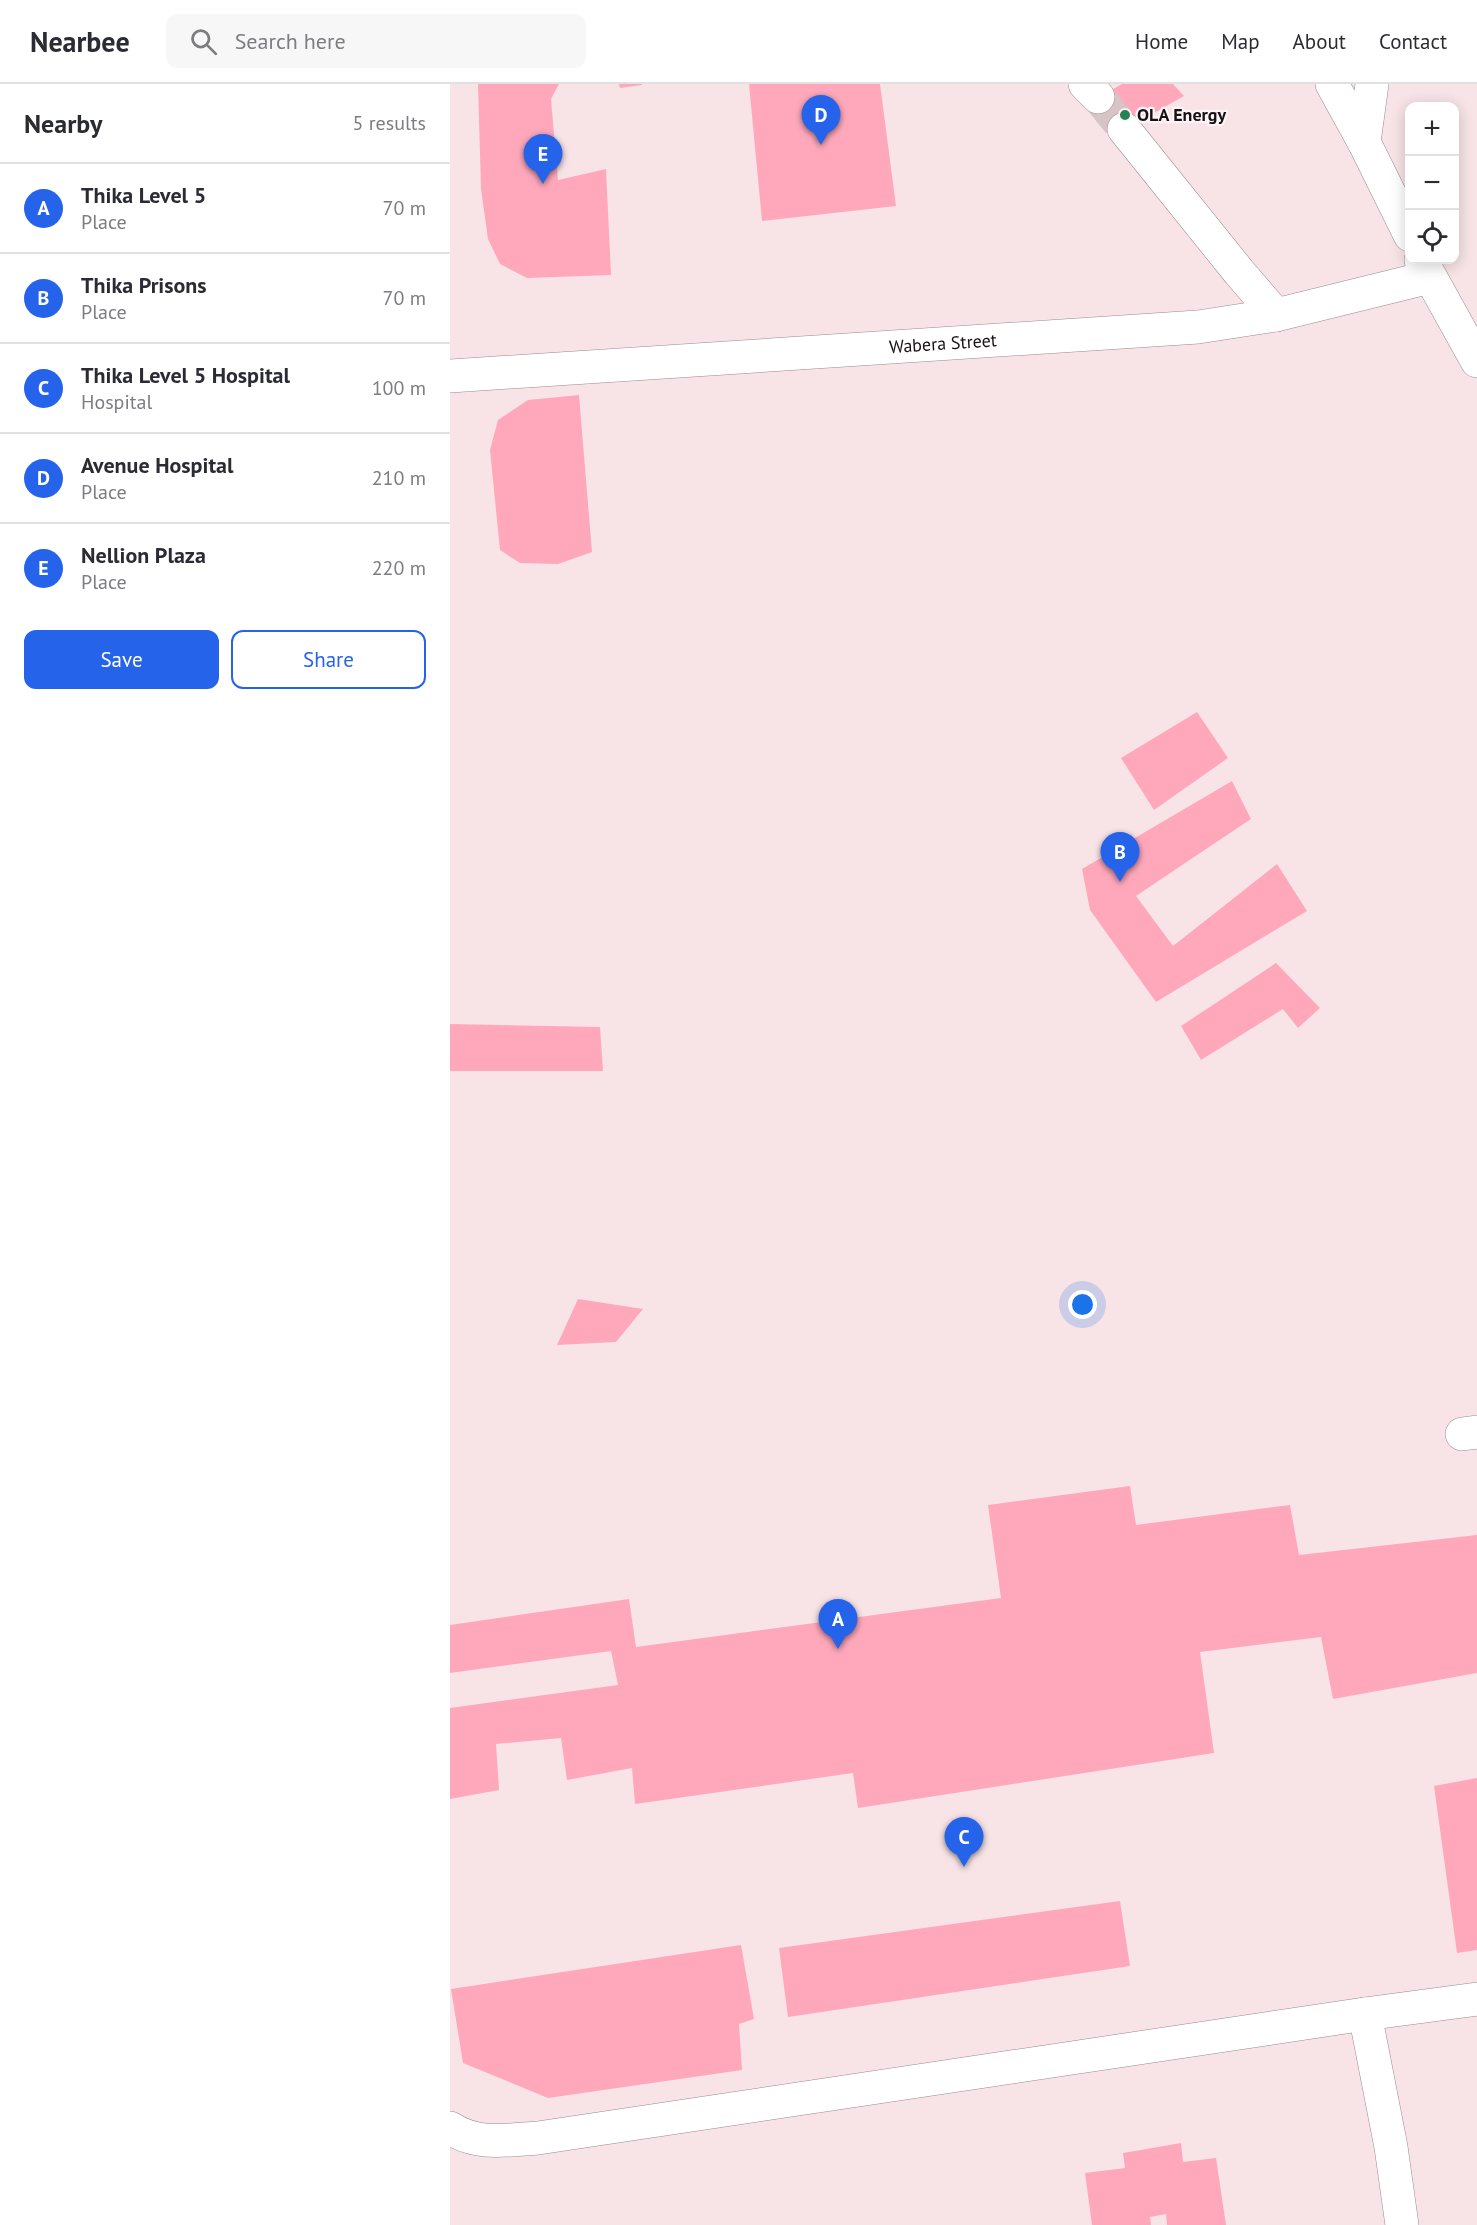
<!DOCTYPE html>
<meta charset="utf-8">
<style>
:root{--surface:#fff;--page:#f7f7f7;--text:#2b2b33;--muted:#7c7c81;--line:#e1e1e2;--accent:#2563eb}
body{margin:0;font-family:"PT Sans",sans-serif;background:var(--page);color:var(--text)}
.controls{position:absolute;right:18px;top:18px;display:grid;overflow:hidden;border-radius:12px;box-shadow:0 3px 15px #0003}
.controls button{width:54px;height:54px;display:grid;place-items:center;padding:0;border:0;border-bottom:2px solid var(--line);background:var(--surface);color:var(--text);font:30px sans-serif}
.you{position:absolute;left:633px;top:1221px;width:21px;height:21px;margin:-15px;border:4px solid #fff;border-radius:50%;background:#1a73e8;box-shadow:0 0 0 9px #1a73e833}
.badge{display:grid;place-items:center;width:39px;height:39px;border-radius:50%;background:var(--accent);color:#fff;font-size:20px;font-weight:700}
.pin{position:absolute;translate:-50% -50px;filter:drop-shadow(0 2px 3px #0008)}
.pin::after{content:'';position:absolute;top:32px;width:21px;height:18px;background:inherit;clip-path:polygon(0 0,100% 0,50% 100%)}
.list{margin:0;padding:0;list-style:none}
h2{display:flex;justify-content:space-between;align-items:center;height:78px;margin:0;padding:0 24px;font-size:26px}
h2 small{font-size:20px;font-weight:400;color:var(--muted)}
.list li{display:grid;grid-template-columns:39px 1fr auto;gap:18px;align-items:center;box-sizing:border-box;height:90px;padding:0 24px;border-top:2px solid var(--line)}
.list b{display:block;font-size:22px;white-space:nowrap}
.list p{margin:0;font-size:20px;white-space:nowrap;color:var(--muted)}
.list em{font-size:20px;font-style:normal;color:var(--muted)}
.actions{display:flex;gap:12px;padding:18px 24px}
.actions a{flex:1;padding:14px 0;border:2px solid var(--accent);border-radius:12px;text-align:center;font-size:21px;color:var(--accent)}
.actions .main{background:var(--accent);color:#fff}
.icon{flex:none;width:33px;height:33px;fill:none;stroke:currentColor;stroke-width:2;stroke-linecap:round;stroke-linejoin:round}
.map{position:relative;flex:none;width:1027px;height:2141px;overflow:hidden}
header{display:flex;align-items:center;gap:36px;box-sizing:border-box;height:84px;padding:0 30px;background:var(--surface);border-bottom:2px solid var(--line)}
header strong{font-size:28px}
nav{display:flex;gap:33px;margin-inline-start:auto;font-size:21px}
.search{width:420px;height:54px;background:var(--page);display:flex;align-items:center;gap:15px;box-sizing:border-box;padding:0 21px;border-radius:12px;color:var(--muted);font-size:22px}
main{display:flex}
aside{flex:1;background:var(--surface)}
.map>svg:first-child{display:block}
</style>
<header>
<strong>Nearbee</strong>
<div class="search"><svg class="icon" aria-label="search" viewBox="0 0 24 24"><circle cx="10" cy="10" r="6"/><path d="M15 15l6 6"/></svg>Search here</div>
<nav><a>Home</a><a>Map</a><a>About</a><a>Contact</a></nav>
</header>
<main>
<aside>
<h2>Nearby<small>5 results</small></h2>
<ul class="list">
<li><span class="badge">A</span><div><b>Thika Level 5</b><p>Place</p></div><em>70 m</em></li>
<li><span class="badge">B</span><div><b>Thika Prisons</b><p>Place</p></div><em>70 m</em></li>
<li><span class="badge">C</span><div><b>Thika Level 5 Hospital</b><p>Hospital</p></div><em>100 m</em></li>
<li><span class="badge">D</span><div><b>Avenue Hospital</b><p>Place</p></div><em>210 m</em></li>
<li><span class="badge">E</span><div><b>Nellion Plaza</b><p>Place</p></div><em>220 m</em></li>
</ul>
<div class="actions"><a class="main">Save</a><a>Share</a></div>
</aside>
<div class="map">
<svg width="1027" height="2141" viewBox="0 0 1027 2141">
<rect width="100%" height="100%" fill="#f8e4e7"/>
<path fill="#ffa8bc" d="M28 0H109L101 15 108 96 156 85 161 191 77 194 50 180 38 155 31 105Z
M169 0H192V1L170 4Z
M299 0H430L446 122 312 137Z
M672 0H723L734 12 663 52 642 17Z
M129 311 142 468 108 480 70 479 50 466 40 366 48 336 78 316Z
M747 628 778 674 704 726 671 674Z
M782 697 801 735 686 812 723 862 827 780 857 827 706 918 640 826 632 785Z
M826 879 870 924 848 944 833 925 751 976 731 942Z
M0 940 150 943 153 987H0Z
M128 1215 193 1225 166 1258 107 1261Z
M680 1402 686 1441 840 1421 849 1471 1027 1451V1589L883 1615 871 1553 750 1568 764 1669 408 1724 403 1689 185 1720 182 1684 117 1696 111 1654 46 1660 49 1706 0 1715V1624L168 1601 161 1567 0 1589V1541L179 1515 186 1563 551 1514 538 1421Z
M1027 1694V1866L1007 1869 984 1702Z
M670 1817 680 1882 338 1933 329 1864Z
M291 1861 304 1935 289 1940 292 1986 98 2014 13 1979 1 1905Z
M731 2059 733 2078 766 2074 776 2141H717L716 2130 700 2133 701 2141H642L635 2089 675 2084 673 2069Z"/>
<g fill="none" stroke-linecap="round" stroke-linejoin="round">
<path stroke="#d6c4c7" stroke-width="33" stroke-dasharray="33 16" stroke-linecap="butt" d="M648 13 674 45"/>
<defs>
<g id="minor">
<path d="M635 0 648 13"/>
<path d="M882 0 914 58 960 151"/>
<path d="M674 45 789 188 826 231"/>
<path d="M914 58 922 0"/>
<path d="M971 176 1027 277"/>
<path id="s1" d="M0 292 748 243 826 231 980 193"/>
<path d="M1012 1350 1027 1348"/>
<path d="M915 1930 941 2063 952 2141"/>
<path d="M0 2044C27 2062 57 2056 88 2054L915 1930 1027 1915"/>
</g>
</defs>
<use href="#minor" stroke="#9c898d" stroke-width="34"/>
<use href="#minor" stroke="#fff" stroke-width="33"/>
</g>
<circle fill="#268157" stroke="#fcf4f6" stroke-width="2" cx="675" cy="31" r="6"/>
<g text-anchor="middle" stroke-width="4.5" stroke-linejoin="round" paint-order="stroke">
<g font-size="18" font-weight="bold" fill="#181113" stroke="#fcf4f6" text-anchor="start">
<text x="687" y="37">OLA Energy</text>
</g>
<g font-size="18" fill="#181113" stroke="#fcf4f6">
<text dy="6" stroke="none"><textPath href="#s1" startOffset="494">Wabera Street</textPath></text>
</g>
</g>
</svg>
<div class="controls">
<button>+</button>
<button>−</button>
<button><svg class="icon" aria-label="locate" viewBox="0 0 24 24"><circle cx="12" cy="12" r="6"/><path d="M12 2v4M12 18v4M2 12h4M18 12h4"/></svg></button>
</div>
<div class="you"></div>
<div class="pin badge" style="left:388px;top:1565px">A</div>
<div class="pin badge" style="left:670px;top:798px">B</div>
<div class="pin badge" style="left:514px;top:1783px">C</div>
<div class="pin badge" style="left:371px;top:61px">D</div>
<div class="pin badge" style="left:93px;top:100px">E</div>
</div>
</main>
